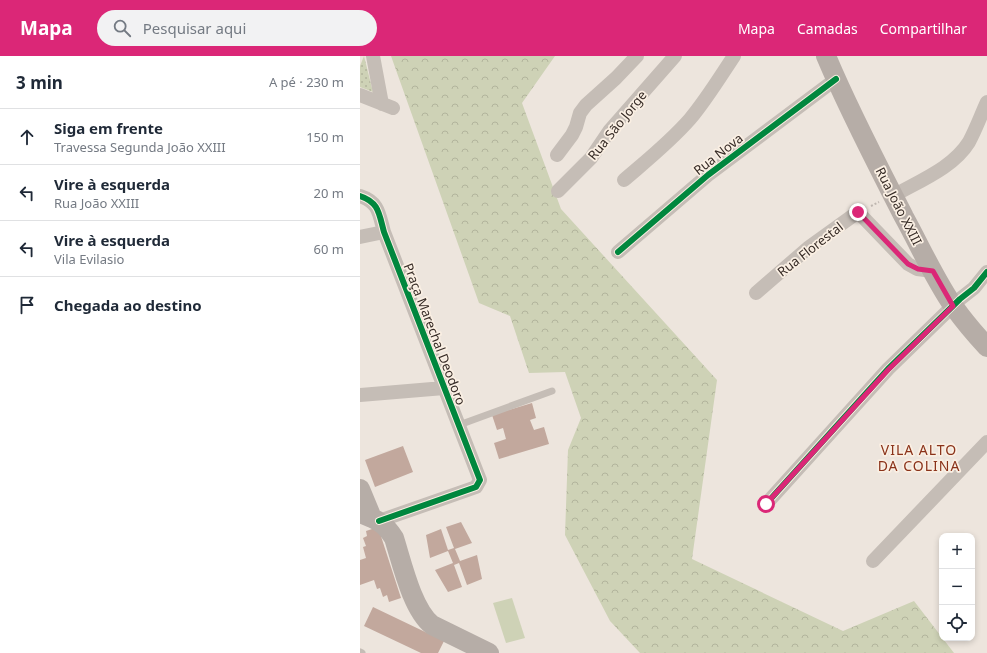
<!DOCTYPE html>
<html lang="pt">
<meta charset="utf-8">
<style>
:root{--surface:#fff;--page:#f2f2f3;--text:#1f2937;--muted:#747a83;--line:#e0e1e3;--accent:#db2777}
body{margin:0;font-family:"Noto Sans",sans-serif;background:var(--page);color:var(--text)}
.controls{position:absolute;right:12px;bottom:12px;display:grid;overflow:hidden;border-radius:8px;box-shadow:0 2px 6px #0003}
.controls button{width:36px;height:36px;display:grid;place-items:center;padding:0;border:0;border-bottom:1px solid var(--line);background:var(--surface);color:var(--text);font:20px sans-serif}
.stop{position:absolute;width:12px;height:12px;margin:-9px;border:3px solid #db2777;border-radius:50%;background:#fff}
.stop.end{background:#db2777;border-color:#fff;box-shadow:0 1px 4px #0008}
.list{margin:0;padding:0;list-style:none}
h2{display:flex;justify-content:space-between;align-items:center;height:52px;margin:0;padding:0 16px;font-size:17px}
h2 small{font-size:13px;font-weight:400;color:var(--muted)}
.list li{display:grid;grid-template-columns:26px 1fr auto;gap:12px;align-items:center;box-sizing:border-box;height:56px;padding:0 16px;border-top:1px solid var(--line)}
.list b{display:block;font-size:15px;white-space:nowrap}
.list p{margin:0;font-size:13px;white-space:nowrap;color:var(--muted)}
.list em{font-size:13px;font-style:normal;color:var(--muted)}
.icon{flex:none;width:22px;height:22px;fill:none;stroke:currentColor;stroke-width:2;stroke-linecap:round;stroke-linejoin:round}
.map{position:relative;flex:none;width:627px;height:597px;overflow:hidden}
header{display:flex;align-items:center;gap:24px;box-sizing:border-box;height:56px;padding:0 20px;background:var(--accent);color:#fff}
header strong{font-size:19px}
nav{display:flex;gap:22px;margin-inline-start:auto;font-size:14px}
.search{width:280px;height:36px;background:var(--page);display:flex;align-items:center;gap:10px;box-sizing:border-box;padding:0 14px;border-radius:22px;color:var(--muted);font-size:15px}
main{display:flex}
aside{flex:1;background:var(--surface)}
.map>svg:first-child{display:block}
</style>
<header>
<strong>Mapa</strong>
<div class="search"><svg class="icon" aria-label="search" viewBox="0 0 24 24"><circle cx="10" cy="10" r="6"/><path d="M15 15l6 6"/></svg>Pesquisar aqui</div>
<nav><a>Mapa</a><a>Camadas</a><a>Compartilhar</a></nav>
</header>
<main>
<aside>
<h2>3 min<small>A pé · 230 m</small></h2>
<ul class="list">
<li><svg class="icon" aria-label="ahead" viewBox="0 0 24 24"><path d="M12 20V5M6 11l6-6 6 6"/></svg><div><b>Siga em frente</b><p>Travessa Segunda João XXIII</p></div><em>150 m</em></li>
<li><svg class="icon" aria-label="left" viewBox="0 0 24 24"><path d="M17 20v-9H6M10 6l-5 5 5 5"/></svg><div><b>Vire à esquerda</b><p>Rua João XXIII</p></div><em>20 m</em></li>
<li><svg class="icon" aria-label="left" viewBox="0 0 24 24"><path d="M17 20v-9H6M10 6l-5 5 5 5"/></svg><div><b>Vire à esquerda</b><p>Vila Evilasio</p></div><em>60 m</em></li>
<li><svg class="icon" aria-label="arrive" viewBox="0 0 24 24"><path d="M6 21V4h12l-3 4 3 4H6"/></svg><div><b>Chegada ao destino</b></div></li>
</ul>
</aside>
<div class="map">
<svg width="627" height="597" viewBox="0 0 627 597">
<defs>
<pattern id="grass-dots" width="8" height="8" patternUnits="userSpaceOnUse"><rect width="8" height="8" fill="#ced2b6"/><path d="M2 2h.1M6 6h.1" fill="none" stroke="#b2b49c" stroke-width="1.8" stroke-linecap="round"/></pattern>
<pattern id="forest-crowns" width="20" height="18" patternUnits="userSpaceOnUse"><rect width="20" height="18" fill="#ced2b6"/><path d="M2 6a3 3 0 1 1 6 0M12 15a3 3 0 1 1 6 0" fill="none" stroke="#b2b49c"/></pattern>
</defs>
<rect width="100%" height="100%" fill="#ede5dd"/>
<path fill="url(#grass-dots)" d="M4 0 13 36 0 31V10Z"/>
<path fill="url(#forest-crowns)" d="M31 0H195L162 47 201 153 357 324 332 503 483 575 554 545 594 597H280L250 565 205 479 208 394 221 362 205 316 169 317 150 260 119 247Z"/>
<path fill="#ced2b6" d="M152 542 165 582 146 587 133 547Z"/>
<path fill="#c2a89d" d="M172 347 176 362 170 364 174 374 184 371 189 388 139 403 134 387 146 383 143 372 137 374 132 359Z
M43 390 53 416 15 431 5 404Z
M101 466 112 487 95 493 100 505 117 499 122 523 107 529 99 507 94 509 102 531 88 536 75 514 93 507 88 495 70 502 66 479 81 473 88 494 94 492 86 471Z
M18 471 41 542 29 546 27 539 23 541 20 532 17 533 14 524 0 529V504L6 502 3 491 6 490 3 482 7 480 6 475Z
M13 551 84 585 78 597H61L4 570Z"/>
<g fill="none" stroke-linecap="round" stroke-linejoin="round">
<path stroke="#beb6af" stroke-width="2" stroke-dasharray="2 2" stroke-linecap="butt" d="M511 150 519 146"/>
<path stroke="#c5bdb6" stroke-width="7" d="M99 369 192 335
M0 596 2 597"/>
<path stroke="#c5bdb6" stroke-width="14" d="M13 0 22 48
M0 39 33 52
M197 99 212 79 216 71 220 57 226 49 256 22 277 0
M264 124C286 105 310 86 330 63 346 44 360 21 374 0
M198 135 231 102 250 74 315 0
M0 140C19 146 19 158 24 176L120 424 116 431 19 465
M533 140C559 125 593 112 609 86 616 73 621 59 627 46
M0 181 24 176
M258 196 348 119 476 23
M396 237 448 192 498 156 548 208 557 213 573 215
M0 339 84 332
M406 448 528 313 600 243 614 232 627 216
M513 505 627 386"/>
<path stroke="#b6ada7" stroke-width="20" d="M466 0C489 55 517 108 544 161 560 190 575 224 594 251 604 265 615 278 627 291
M0 433 12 462
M0 457C17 464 24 466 34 482 42 507 52 553 72 569L129 597"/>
<defs>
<path id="cycleway" d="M0 140C19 146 19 158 24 176L120 424 116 431 19 465
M258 196 348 119 476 23
M406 448 528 313 600 243 614 232 627 216"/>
</defs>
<use href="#cycleway" stroke="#faefe3" stroke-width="8"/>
<use href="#cycleway" stroke="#00873e" stroke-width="6"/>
</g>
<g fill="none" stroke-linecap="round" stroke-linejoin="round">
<path stroke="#db2777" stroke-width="5" d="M406 448 528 314 593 250 573 215 558 213 548 208 498 156"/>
</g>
<g text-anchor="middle" stroke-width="3.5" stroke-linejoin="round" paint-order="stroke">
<g font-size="13" fill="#352a25" stroke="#faefe3">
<text transform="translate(257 69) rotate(-51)" y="5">Rua São Jorge</text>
<text transform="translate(358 98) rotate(-38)" y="5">Rua Nova</text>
<text transform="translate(539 150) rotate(63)" y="5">Rua João XXIII</text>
<text transform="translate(450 193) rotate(-38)" y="5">Rua Florestal</text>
<text transform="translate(75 278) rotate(69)" y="5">Praça Marechal Deodoro</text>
</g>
<g font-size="14" letter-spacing="1" fill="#8a3219" stroke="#faefe3">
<text x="559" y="399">VILA ALTO<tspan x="559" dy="16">DA COLINA</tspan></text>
</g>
</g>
</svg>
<div class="controls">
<button>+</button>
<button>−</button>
<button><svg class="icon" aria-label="locate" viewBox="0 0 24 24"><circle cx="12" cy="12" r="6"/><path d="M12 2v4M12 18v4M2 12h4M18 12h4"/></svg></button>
</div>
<div class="stop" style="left:406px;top:448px"></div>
<div class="stop end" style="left:498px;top:156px"></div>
</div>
</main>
